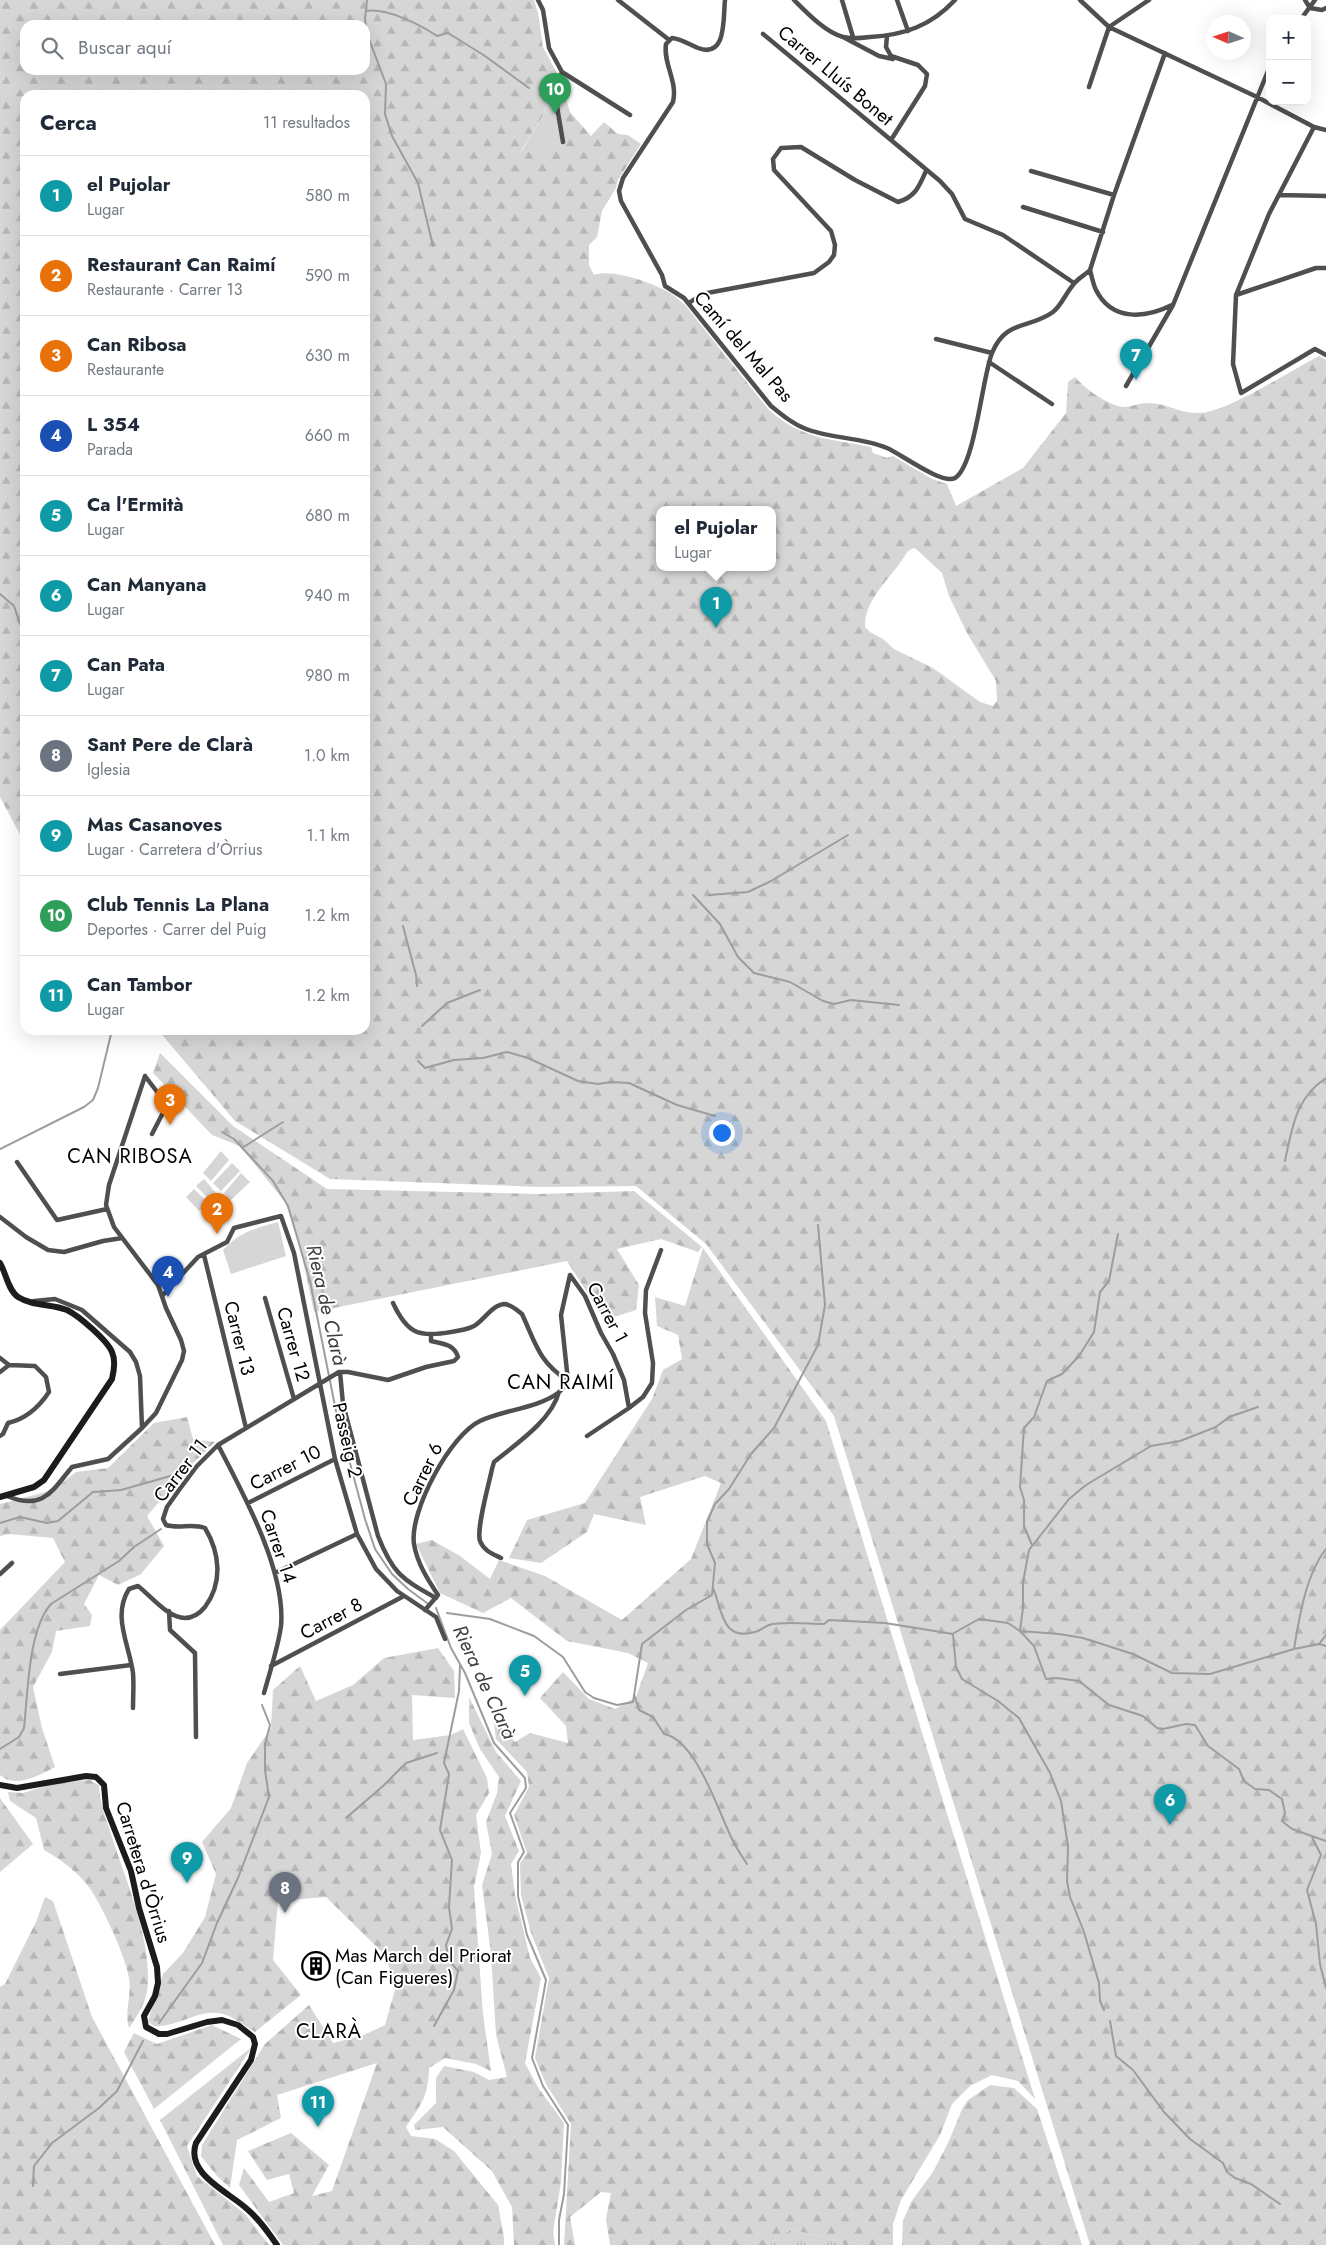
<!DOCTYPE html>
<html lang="es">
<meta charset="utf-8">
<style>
:root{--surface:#fff;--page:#f6f6f7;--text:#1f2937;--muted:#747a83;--line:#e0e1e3;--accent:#0b8043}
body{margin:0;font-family:Jost,sans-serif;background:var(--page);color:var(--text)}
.controls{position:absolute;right:15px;top:15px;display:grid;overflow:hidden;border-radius:10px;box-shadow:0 5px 20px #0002}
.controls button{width:45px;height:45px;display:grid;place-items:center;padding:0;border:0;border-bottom:1px solid var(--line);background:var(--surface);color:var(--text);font:25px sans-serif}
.compass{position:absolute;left:1206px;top:15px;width:45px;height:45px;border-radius:50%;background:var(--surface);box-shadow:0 5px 20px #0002;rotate:273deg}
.you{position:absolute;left:721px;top:1132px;width:18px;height:18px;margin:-12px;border:4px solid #fff;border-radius:50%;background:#1a73e8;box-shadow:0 0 0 8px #1a73e833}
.badge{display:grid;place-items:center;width:32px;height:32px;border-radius:50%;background:var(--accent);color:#fff;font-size:16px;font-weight:700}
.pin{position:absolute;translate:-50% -41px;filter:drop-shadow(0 1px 2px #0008)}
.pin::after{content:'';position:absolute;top:26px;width:18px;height:15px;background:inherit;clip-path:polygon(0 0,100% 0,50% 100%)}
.popup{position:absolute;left:656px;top:506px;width:120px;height:65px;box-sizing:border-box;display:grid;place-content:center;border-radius:10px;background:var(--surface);filter:drop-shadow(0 1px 4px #0005);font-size:16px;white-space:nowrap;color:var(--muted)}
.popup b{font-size:19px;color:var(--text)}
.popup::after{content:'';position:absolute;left:50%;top:100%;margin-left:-10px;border:10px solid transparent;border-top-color:var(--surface)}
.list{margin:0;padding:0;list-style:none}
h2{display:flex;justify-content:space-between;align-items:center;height:65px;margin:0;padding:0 20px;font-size:21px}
h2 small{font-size:16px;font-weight:400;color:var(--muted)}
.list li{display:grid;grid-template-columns:32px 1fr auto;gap:15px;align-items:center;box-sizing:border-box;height:80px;padding:0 20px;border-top:1px solid var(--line)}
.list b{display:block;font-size:19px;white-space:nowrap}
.list p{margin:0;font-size:16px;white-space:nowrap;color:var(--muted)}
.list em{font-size:16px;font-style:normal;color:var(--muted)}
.icon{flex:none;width:28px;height:28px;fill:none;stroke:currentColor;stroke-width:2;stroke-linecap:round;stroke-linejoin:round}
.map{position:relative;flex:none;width:1326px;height:2245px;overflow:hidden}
.search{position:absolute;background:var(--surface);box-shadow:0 5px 20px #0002;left:20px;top:20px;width:350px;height:55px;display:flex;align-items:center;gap:12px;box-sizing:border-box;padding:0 18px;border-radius:15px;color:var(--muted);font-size:19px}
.panel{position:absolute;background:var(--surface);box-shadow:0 5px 20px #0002;left:20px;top:90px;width:350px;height:945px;border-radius:15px}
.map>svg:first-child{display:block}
</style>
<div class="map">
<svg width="1326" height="2245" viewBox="0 0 1326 2245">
<defs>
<pattern id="grass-tufts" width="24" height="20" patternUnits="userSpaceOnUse" patternTransform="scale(1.25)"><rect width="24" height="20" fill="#d6d6d6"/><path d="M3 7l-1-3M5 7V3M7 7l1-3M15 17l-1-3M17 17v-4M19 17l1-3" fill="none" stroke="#b6b6b6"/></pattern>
<pattern id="forest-firs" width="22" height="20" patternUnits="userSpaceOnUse" patternTransform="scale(1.25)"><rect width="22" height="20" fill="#d6d6d6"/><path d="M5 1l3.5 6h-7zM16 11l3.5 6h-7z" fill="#b6b6b6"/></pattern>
</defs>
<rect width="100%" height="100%" fill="#fff"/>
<path fill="url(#grass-tufts)" d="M790 2229 842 2242 844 2245H768Z"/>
<path fill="url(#forest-firs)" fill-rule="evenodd" d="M0 0H534L538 13 543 47 559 77 570 112 591 136 604 122 618 134 628 135 641 144 618 180 616 188 602 211 597 237 589 245V265L594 275C611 268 654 283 670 293 675 296 680 301 685 305L769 410C803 440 828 438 871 447L873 453 887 458 893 456 932 479 947 484 956 506 1023 468 1066 413 1068 382 1075 377C1084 388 1111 408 1126 407 1133 406 1140 403 1148 403 1167 403 1180 414 1200 413 1227 412 1292 370 1319 356L1326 360V2245H1090L834 1416 706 1244 636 1186 540 1187 330 1179 235 1121 158 1030H365V95H25V844L0 797ZM25 25H365V70H25ZM546 75 565 145 521 151 543 116 549 101ZM660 509H772V567H660ZM913 548 916 549 942 573 949 596 967 633 996 681 997 701 993 706 980 702 933 668 894 649 883 639 870 632 865 627C864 598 894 576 907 552Z
M160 1053 233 1126 327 1189 539 1194 634 1191 702 1247 698 1252 661 1239 617 1249 639 1285 636 1310 605 1320 567 1261 314 1312 299 1243 285 1202 240 1146 212 1135 153 1073Z
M703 1248 826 1421 1035 2099 1018 2081 992 2075 970 2086 952 2104 940 2135 901 2200 893 2224V2245H844L842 2242 790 2229 768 2245H610L606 2219 611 2193 601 2192 570 2217 575 2245H564L571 2124 546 2084 535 2058 549 1978 531 1933 521 1895 520 1863 527 1853 514 1815 529 1787 527 1772 496 1739 493 1716 515 1742 530 1733 568 1743 566 1726 540 1698 563 1672 589 1699 615 1709 636 1697 648 1663 628 1653 567 1641 511 1598 483 1613 440 1593 416 1544 432 1540 460 1556 490 1579 499 1560 545 1576 622 1620 691 1559 721 1483 705 1476 640 1497 646 1525 594 1514 587 1532 541 1563 509 1558 527 1520 585 1503 652 1399 663 1370 682 1359 678 1335 657 1326 655 1297 685 1306Z
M187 1417 193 1439 215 1442 189 1467 147 1516 164 1546 141 1574 118 1585 99 1575 84 1604 92 1615 90 1626 56 1631 52 1652 33 1687 42 1728 55 1767C40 1775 15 1789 0 1775V1630L65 1562 53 1538 9 1534 0 1536V1504L53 1490 76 1472 108 1468 154 1423Z
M438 1648 454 1671 455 1698 412 1695 413 1740 451 1735 463 1729 487 1778 489 1793 476 1815 481 1853 474 1887 483 2015 491 2071 476 2064 445 2058 429 2068C428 2097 422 2103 406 2127L411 2136 435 2139 454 2151 498 2205 504 2238V2245H283L239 2185 244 2168 269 2202 294 2193 289 2174 267 2180 248 2151 291 2133 329 2165 312 2196 332 2191 377 2063 277 2095 281 2118 237 2140 230 2188 217 2176 201 2156 202 2145 265 2044 309 2005 333 2043 364 2035 385 2025 397 1983 382 1952 326 1897 278 1901 273 1960 301 1995 255 2032C245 2026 234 2017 223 2014 198 2008 178 2028 154 2026L148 2021 163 1974 183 1953 205 1917 216 1874 202 1842 231 1808 247 1763 271 1728 273 1690 300 1666 316 1701 353 1685 384 1658Z
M469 1697 496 1752 521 1781 505 1816 519 1851 511 1864 515 1895 530 1958 541 1978 525 2063 539 2089 564 2123 561 2182 553 2232 555 2245H514L512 2207 492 2171 443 2127 415 2130 414 2125 436 2103V2078L444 2066 474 2072 489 2080 507 2077 496 2035 491 1954 482 1885 492 1854 486 1822 497 1793 499 1777 480 1749 469 1723Z
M90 1780 99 1785C99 1802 107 1821 112 1837 126 1881 150 1936 148 1983 148 1998 138 2016 129 2028 124 2012 132 1995 129 1978 126 1957 103 1908 91 1890 80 1874 61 1859 44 1850L36 1818 10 1801 8 1792 23 1793 56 1783Z
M0 1798 33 1844 0 1872Z
M45 1897 53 1901 92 2017 215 2245H0V1987L5 1984 36 1922Z
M212 2025 241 2039 154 2109 124 2052 134 2033 157 2044Z
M252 2047 187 2146 197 2176 245 2214 269 2245H223L160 2120Z
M990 2085 1014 2088 1037 2109 1082 2245H902L903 2221 911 2202 933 2172 949 2141 962 2109 968 2100Z"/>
<path fill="#d6d6d6" d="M553 70C564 85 568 127 565 145L521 152 543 116 549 101 546 74Z
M221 1151 229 1160 211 1181 203 1173Z
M232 1163 240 1171 221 1191 213 1183Z
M241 1173 250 1182 231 1200 224 1193Z
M204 1179 217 1194 211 1201 196 1186Z
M194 1189 209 1204 199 1211 186 1197Z
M278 1222 286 1256 231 1274 223 1250C239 1232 256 1228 278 1222Z"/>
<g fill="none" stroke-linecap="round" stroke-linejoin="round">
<path stroke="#9d9d9d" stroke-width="2" d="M367 0 365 19 367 34 386 84 385 114 392 136 418 183 433 246
M366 11C387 8 419 24 437 36L448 33 485 56 529 88
M0 594 14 606 20 624 25 628
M693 895 720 924 738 957 754 973 790 982 823 1001 834 1004 851 1000 899 1005
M709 895 748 892 771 881 848 835
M403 926 416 975 417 986
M422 1026 447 1003 480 990
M418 1061 425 1068 454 1060 483 1058 507 1052 528 1058 578 1081 598 1084 611 1082 629 1083 677 1105 715 1116
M222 1132 234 1139 273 1181 288 1206 310 1281 336 1411 365 1519 375 1549 392 1574 408 1589 427 1603
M242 1148 283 1122
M0 1149 84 1107 93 1100 98 1088 112 1030
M1285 1161C1292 1128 1296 1097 1326 1078
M1258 1407 1229 1417 1216 1427 1180 1441 1151 1446 1086 1485 1069 1499 1029 1550 1023 1582V1608L1020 1631 1034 1646 1046 1679 1057 1678 1079 1681 1109 1705 1143 1716 1157 1728 1163 1729 1186 1724 1195 1725 1208 1746 1239 1769 1244 1781 1255 1789 1269 1790 1282 1799 1285 1813 1282 1821 1292 1829 1326 1841
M0 1523 20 1517 47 1523 58 1521 93 1492 121 1490 188 1471
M1032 1545 1024 1526V1500L1020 1487 1024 1428 1034 1417 1047 1381 1062 1374 1079 1356 1094 1332 1100 1292 1109 1281 1118 1234
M713 1588C722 1608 721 1642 755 1632 760 1631 764 1627 769 1625 782 1621 809 1624 824 1624L829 1620 885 1623 953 1634 956 1667 962 1679 998 1701 1019 1718 1050 1773 1061 1801 1068 1846 1067 1881 1070 1897 1084 1932 1099 1983 1100 2001 1104 2010
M436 1608 451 1648 465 1673 494 1743 525 1778 526 1788 510 1813 524 1852 518 1862V1896L527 1935 546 1980 532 2058 543 2086 568 2125 564 2194 559 2220V2245
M447 1613 490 1619 534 1636 563 1657 585 1692 594 1698 617 1705 633 1702 642 1644 686 1610 712 1595 715 1563 707 1544V1522L715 1504 729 1489 751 1454 774 1428 818 1345 825 1305 818 1225
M954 1633 979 1619 1008 1623 1020 1631 1059 1634 1083 1638 1133 1654 1172 1673 1210 1674 1294 1649 1319 1644 1326 1646
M1319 1644 1326 1635
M1294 1649C1299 1618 1306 1574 1326 1549
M634 1694 639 1710 653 1717 664 1734C697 1740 719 1814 733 1841 737 1849 742 1856 747 1864
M0 1749 19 1737 24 1728C28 1693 28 1630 51 1604L119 1561 134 1547 161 1529
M346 1818 383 1786 406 1763 437 1753
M1312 1837 1321 1855 1307 1890 1316 1924 1320 1964 1326 1988
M1110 2021 1116 2056 1133 2070 1164 2112 1190 2139 1223 2163 1227 2172 1235 2178 1251 2184 1280 2204
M159 2023 202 1963 217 1923 238 1878 269 1797 265 1770V1744L270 1725 262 1705
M434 2026 454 1990 458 1971 449 1960 446 1945 452 1929 449 1907 452 1860 440 1830 449 1774 444 1763 459 1691 460 1665
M33 2186 34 2166 52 2143 99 2108 117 2091 143 2041"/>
<path stroke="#4f4f4f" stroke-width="4.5" d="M538 0 543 10 549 48 562 72 555 95 563 142
M618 0 668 39
M725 0C723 18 727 59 698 48 690 45 682 39 672 38L666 44C663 64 678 81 673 102L623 178 619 191 621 201 662 275 665 286 684 298 771 406C782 415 793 424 806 429 832 439 861 437 887 448 901 454 942 485 955 478 975 466 982 378 992 353 1006 319 1030 329 1053 312 1061 306 1066 293 1073 285 1077 279 1085 275 1090 270
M794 0C806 12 825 32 843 37 850 39 862 38 870 37 904 35 931 26 955 0
M842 0 853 37
M897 0 908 31
M1080 0 1109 27 1257 97 1314 127 1326 130
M1305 0 1310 8
M1310 8 1322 10 1326 8
M1301 19 1315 0
M763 34 891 140
M887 36 886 47 891 56 918 65 927 74 925 86 891 140 940 181 952 194 965 219 1003 235 1074 283
M843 37 879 56 893 59
M562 72 630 115
M1089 87 1109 27 1149 0
M1314 127 1269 214 1236 295 1233 364 1241 393 1315 349 1326 355
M1031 171 1114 195
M1280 195 1326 196
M1023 207 1103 232
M1090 270 1114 195 1165 53
M1090 270C1092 277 1093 284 1096 290 1112 322 1146 318 1172 305
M1236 295 1316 268H1326
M689 303 702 294 814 273 829 262 834 255 835 245 831 231 774 170 773 159 781 148 801 147 855 180 898 202C915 197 919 187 926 171
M936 339 992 353
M989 362 1052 404
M1126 386 1173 305 1270 66
M145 1076 167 1105 152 1134
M17 1162 57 1220 107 1209
M0 1217 26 1237 48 1250 64 1252 103 1241 122 1238
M204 1255 246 1428
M162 1296 198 1257 227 1242 234 1228 281 1216 294 1253 335 1459 357 1534 376 1569 397 1591 436 1617 445 1639
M265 1298 294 1399
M34 1301 55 1299 82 1310 130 1352 136 1362 140 1376 142 1428
M393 1303C407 1333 418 1338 451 1332 460 1330 470 1330 477 1324 485 1318 494 1304 505 1304 512 1305 517 1310 522 1314 536 1344 538 1361 568 1381
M0 1358 9 1365 35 1366 46 1377 49 1392C39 1407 26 1419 8 1423L3 1434 0 1436
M0 1372 9 1365
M340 1372 343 1404 378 1536C393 1574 402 1579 436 1598
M568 1381 561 1315 570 1275 585 1296 601 1333 613 1354 624 1380 629 1408
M587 1436 629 1408 643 1397 652 1383 653 1363 645 1313 646 1290 661 1250
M218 1445C243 1493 286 1571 281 1626 278 1648 270 1671 264 1693
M7 1496C43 1511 52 1491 72 1467L108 1459 142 1428 156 1413 182 1360 184 1351 181 1340 166 1308 158 1285 114 1227 106 1205 109 1185 145 1076
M248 1503 335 1459
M501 1558C493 1554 484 1551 480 1541 476 1529 489 1484 492 1469L494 1462C516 1444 551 1421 559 1392
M275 1573 357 1534
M0 1574 12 1563
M425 1610 438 1595C428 1580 417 1563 414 1544 409 1512 450 1435 480 1421 503 1410 538 1408 558 1393 562 1390 565 1385 568 1381
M169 1611 170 1630 195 1653 196 1737
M271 1666 404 1596
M60 1674 131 1665
M133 1708C133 1696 134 1684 133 1673 129 1644 112 1616 129 1589L138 1586C151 1596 168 1618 185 1618 194 1618 200 1613 205 1607 223 1583 220 1553 205 1528 192 1523 179 1529 166 1525L163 1519 167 1507 179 1490 197 1466 218 1445 339 1372H348L388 1380 426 1367 454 1361 458 1357C454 1344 443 1344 431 1341V1334"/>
<path stroke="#1c1c1c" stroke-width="6" d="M0 1263C6 1273 8 1290 18 1297 32 1306 52 1304 67 1310 79 1316 107 1340 112 1352 116 1361 114 1371 112 1379L44 1480 34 1487 0 1497
M0 1785 17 1788 86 1776 96 1777 104 1785 106 1808 131 1871 139 1908 157 1967 158 1983 155 1996 144 2016 146 2027 159 2034H167L207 2022 222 2020 238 2025 253 2037 255 2044 251 2060 196 2143C185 2174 229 2192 247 2209 259 2219 268 2232 277 2245"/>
</g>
<defs>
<symbol id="building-ring" viewBox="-11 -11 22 22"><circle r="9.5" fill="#fff" stroke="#000" stroke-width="1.5"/><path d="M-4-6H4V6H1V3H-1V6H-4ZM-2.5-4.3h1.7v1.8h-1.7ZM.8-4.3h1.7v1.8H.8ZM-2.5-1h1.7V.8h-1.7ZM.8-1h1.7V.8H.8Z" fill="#000"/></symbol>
</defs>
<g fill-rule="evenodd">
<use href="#building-ring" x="300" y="1950" width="32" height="32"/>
</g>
<g text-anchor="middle" stroke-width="4" stroke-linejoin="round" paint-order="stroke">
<g font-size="19" fill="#000" stroke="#fff">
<text transform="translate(836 75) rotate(40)" y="7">Carrer Lluís Bonet</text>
<text transform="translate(744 346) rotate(49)" y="7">Camí del Mal Pas</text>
<text transform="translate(608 1312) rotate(62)" y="7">Carrer 1</text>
<text transform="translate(240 1338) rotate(76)" y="7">Carrer 13</text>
<text transform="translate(294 1344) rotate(74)" y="7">Carrer 12</text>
<text transform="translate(348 1440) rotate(77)" y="7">Passeig 2</text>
<text transform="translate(285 1467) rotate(-27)" y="7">Carrer 10</text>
<text transform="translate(180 1470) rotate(-52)" y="7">Carrer 11</text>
<text transform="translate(422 1474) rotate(-64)" y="7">Carrer 6</text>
<text transform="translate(279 1546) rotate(71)" y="7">Carrer 14</text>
<text transform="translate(331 1618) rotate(-28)" y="7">Carrer 8</text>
<text transform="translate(144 1872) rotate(73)" y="7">Carretera d'Òrrius</text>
</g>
<g font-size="19" fill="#000" stroke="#fff" text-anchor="start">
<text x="335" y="1962">Mas March del Priorat<tspan x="335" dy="22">(Can Figueres)</tspan></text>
</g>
<g font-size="20" letter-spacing="1" fill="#000" stroke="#fff">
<text x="130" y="1163">CAN RIBOSA</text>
<text x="561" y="1389">CAN RAIMÍ</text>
<text x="329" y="2038">CLARÀ</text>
</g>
<g font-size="20" font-style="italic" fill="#3e3e3e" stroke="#fff">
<text transform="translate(327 1305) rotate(77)" y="7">Riera de Clarà</text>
<text transform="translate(485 1682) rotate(65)" y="7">Riera de Clarà</text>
</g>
</g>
</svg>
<div class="controls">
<button>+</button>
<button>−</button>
</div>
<svg class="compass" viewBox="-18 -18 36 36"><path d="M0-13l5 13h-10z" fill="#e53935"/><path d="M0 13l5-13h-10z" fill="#747a83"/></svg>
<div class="you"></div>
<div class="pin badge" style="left:716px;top:628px;background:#0f9aa8">1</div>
<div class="popup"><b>el Pujolar</b>Lugar</div>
<div class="pin badge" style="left:217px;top:1234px;background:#e8710a">2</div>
<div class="pin badge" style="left:170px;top:1125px;background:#e8710a">3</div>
<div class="pin badge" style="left:168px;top:1297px;background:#1a4fb4">4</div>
<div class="pin badge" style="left:525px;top:1696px;background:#0f9aa8">5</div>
<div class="pin badge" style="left:1170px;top:1825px;background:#0f9aa8">6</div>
<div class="pin badge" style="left:1136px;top:380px;background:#0f9aa8">7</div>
<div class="pin badge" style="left:285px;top:1913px;background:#6b7280">8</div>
<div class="pin badge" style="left:187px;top:1883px;background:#0f9aa8">9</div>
<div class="pin badge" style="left:555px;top:114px;background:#2e9e5b">10</div>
<div class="pin badge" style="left:318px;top:2127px;background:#0f9aa8">11</div>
<div class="search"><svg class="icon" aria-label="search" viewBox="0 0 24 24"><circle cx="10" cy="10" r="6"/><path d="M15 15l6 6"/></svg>Buscar aquí</div>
<section class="panel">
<h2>Cerca<small>11 resultados</small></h2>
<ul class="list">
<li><span class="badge" style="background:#0f9aa8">1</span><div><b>el Pujolar</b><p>Lugar</p></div><em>580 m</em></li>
<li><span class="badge" style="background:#e8710a">2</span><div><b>Restaurant Can Raimí</b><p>Restaurante · Carrer 13</p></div><em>590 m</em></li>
<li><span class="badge" style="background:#e8710a">3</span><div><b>Can Ribosa</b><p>Restaurante</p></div><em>630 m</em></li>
<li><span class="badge" style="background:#1a4fb4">4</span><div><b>L 354</b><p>Parada</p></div><em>660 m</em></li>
<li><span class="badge" style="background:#0f9aa8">5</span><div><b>Ca l'Ermità</b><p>Lugar</p></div><em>680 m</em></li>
<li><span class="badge" style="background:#0f9aa8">6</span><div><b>Can Manyana</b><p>Lugar</p></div><em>940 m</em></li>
<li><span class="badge" style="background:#0f9aa8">7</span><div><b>Can Pata</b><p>Lugar</p></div><em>980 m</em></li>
<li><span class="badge" style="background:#6b7280">8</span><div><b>Sant Pere de Clarà</b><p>Iglesia</p></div><em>1.0 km</em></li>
<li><span class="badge" style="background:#0f9aa8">9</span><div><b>Mas Casanoves</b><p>Lugar · Carretera d'Òrrius</p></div><em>1.1 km</em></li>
<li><span class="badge" style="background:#2e9e5b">10</span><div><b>Club Tennis La Plana</b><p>Deportes · Carrer del Puig</p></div><em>1.2 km</em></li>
<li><span class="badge" style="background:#0f9aa8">11</span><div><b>Can Tambor</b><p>Lugar</p></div><em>1.2 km</em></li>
</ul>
</section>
</div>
